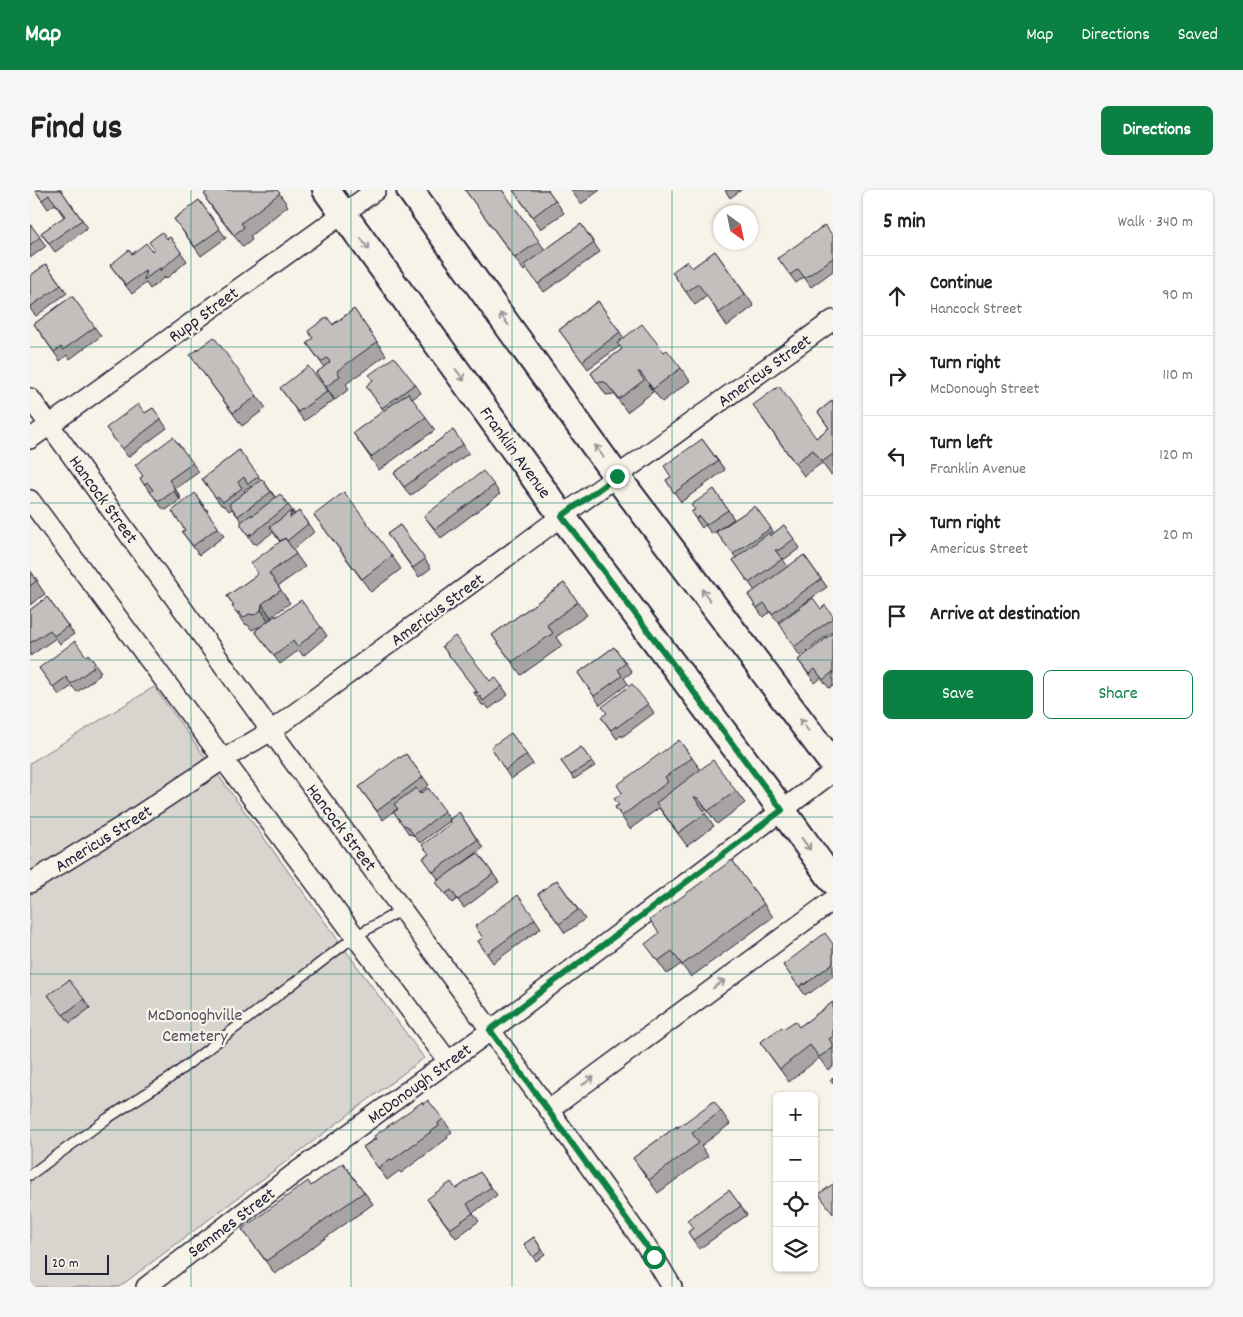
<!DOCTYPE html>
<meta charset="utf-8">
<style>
:root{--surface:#fff;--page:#f6f6f6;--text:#222;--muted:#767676;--line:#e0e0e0;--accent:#0b8043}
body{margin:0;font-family:Dekko,sans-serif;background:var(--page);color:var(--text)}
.controls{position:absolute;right:15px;bottom:15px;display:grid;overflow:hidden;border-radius:8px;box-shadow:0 1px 4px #0004}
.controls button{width:45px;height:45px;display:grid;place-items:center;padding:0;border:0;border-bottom:1px solid var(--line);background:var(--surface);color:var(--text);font:25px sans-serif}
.compass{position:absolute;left:683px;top:15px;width:45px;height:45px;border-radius:50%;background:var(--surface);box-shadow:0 1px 4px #0004;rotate:147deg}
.scale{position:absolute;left:15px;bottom:12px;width:64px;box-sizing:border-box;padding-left:5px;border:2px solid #22223b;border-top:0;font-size:14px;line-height:18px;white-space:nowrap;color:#22223b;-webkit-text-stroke:4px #f7f3e8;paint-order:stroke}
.stop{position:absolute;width:15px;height:15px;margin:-11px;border:4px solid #0b8043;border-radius:50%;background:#fff}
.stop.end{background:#0b8043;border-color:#fff;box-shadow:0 1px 5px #0008}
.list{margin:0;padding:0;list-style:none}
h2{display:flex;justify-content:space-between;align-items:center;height:65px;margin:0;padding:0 20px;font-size:21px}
h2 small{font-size:16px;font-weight:400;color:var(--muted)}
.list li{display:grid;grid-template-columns:32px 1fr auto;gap:15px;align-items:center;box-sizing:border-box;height:80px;padding:0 20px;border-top:1px solid var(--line)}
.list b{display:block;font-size:19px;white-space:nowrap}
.list p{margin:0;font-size:16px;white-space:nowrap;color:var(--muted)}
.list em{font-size:16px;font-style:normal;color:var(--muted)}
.actions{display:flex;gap:10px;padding:15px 20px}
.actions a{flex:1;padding:11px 0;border:1px solid var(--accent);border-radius:8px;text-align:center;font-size:18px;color:var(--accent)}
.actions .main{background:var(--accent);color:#fff}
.icon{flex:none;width:28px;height:28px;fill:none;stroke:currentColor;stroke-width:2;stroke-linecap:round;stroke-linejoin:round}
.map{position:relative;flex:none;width:803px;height:1097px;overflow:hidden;border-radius:8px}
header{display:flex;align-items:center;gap:30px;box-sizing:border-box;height:70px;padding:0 25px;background:var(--accent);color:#fff}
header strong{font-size:24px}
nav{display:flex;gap:28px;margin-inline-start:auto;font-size:18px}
.intro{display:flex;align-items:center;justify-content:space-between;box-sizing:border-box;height:120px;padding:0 30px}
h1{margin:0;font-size:35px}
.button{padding:12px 22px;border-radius:8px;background:var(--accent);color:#fff;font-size:18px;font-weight:700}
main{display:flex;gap:30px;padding:0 30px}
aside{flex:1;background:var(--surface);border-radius:8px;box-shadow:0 1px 4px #0004}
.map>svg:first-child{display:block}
</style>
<header>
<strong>Map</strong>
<nav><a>Map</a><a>Directions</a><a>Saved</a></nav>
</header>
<div class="intro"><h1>Find us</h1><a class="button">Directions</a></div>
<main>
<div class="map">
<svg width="803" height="1097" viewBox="0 0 803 1097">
<rect width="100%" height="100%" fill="#f7f3e8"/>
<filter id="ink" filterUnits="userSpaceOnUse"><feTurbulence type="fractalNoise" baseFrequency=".02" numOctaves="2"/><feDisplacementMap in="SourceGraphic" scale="10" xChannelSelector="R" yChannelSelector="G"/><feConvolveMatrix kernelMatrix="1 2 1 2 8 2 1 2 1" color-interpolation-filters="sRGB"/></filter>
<g filter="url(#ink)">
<path fill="#d8d5cf" stroke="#7d7c85" d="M124 497 394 868 89 1097H0V573Z"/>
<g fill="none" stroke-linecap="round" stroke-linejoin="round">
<defs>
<path id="service" d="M0 985 78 928 140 888 324 747 373 719"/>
<path id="minor" d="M0 208 241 541 519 920 624 1067 642 1097
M0 249 346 0
M0 310 418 871
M0 693 102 630 192 570 241 541 532 326 803 130
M519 920 803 710
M116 1097 261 986 460 841 803 582"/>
<path id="secondary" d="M296 0 532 326 752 620 803 691
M380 0 587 287 803 574"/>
</defs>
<use href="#service" stroke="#22223b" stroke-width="12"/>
<use href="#minor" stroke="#22223b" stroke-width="22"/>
<use href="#secondary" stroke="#22223b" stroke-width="30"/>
<use href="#service" stroke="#f7f3e8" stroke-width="9"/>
<use href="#minor" stroke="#f7f3e8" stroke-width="19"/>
<use href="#secondary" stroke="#f7f3e8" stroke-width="26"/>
</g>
<path fill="#a7a4a3" stroke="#22223b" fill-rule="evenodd" d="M5 0H31L58 38 25 62 11 43 34 27 25 14 18 19Z
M247 0 258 16 220 46 222 50 213 57 185 22 176 9 177 8 174 4Z
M435 0H472L515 60 551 34 570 62 514 102 497 78 494 81Z
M483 0H518L534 23 511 39Z
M541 0H570L551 14Z
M695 0H711L700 8Z
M169 10 196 48 171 66 144 29Z
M0 34 16 56 0 68Z
M803 46V81L781 97 774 87 766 93 748 68Z
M140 47 157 71 136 89 135 87 120 99 116 93 102 104 80 75 102 64 122 61Z
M685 61 724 116 697 136 677 106 665 115 642 82 662 78Z
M16 74 37 103 6 126 0 119V86Z
M42 106 71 146 40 169 37 165 30 171 4 134Z
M568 111 594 148 634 162 651 178 660 191 632 212 619 195H618L623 202 597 222 584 204 576 205 561 183 592 159 590 156 558 179 529 140Z
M324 119 356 165 316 194 319 199 305 210 286 183 294 177 277 153Z
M160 165 227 206 236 218 212 236Z
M385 194 391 203 382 209 405 240 349 280 323 243 354 221 336 196Z
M250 198 298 201 304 210 274 231Z
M803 210V283L801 285 792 273 774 286 732 228 786 248 799 238 788 222Z
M123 218 137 238 98 267 76 238 115 223Z
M423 240 439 263 380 306 364 283Z
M143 247 169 282 145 299 150 306V310L136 320 132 318 110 288 113 286Z
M672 249 695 280 651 312 636 290 641 287Z
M209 260 231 290 232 289 246 308 250 304 265 324 264 325 269 321 284 342 263 360 275 377 248 396 260 413 241 427V429L247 426 291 437 297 446 273 466 269 460 250 474 225 441 230 437H228L222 440 217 434 216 435 202 416H204L197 406 228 384 250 352 243 342 226 355 225 353 224 354 211 335 212 332 202 319 199 321 195 316 191 315 172 289ZM220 296 221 297 215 302 214 300Z
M464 295 470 304 411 348 394 326Z
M684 299 704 329 682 344 675 335 672 338 661 322 665 320Z
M171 312 178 321H176L194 346 169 365 152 342 155 340 142 321Z
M725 316 744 343 754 335 770 358 755 369 752 368 758 377 774 365 797 397 748 432 740 422 733 427 718 405 725 401 703 370 706 368 686 342Z
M284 325 362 366 371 379 341 402Z
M370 335 401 378 389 387 357 344Z
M0 380 8 391 7 392 15 404 0 415Z
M534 393 557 425 526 447 532 456 491 485 462 445Z
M17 407 44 444 30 454 26 448 0 466V420Z
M791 419 803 426V441L770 466 764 457Z
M803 443V496L799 498 791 488 785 493 768 470Z
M412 456 460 491 472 496 478 505 459 519 456 515H452L444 502 448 503Z
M584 457 602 482 594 488 598 494 570 515 548 483Z
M58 464 71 482 69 483 70 485 47 502 42 496 29 505 9 478 56 466Z
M618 514 624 523 592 547 591 545 587 549 571 527Z
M481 543 503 574 481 589 475 580Z
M649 550 670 579 706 601 715 613 687 634 677 620H673L684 636 657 656 629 618 600 639 585 617 589 615 592 603Z
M551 557 565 576 544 589 531 571Z
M376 564 399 595 389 603 390 604 398 598 420 629 429 622 453 658 421 682 448 663 469 692 434 718 427 709 422 713 406 692 409 690 393 668 399 664 421 633 420 631 390 653 383 645 379 644 364 622 368 619H367L353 630 329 597Z
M702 670 743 727 661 787 651 774 637 784 624 766 629 744Z
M527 690 555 729 535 743 508 704Z
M505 729 511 738 463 773 448 751Z
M803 754V786L780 803 779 802 775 805 753 775Z
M18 805 54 809 60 818 40 833Z
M803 812V877L798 880 789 868 759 892 730 852 753 839 769 837Z
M393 914 413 929 422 942 417 946 418 948 371 983 369 981 357 990 333 957Z
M691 921 700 934 671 956 678 966 628 1003 603 968 647 936 648 937Z
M313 973 343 1014 245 1084 212 1039 281 996Z
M450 982 467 1005 443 1023 449 1031 426 1048 397 1009 426 999Z
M699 1000 717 1025 669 1059 658 1042 663 1038Z
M504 1047 515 1064 506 1071 494 1054Z"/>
<path fill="#888684" stroke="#22223b" d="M144 297 150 306V310L144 301Z
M261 321 267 330 260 328Z
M232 414 241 427 240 433 231 420Z"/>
<path fill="#c2bfbd" stroke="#22223b" d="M5 0H31L52 30 19 53 11 43 35 26 19 5 12 10Z
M179 0H247L250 3 211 33 214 37 204 45 176 9 177 7 174 4Z
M435 0H472L509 51 485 68Z
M483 0H518L525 10 503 27Z
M169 10 190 39 165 57 144 29Z
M0 34 10 47 0 55Z
M551 34 564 53 508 94 494 75Z
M795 35 803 46V68L775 88 768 79 760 85 748 68Z
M132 42 137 49 140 47 151 62 130 81 131 77 114 90 116 80 96 95 80 75 99 60 102 64 116 53 122 61 124 59 119 52Z
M685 61 715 104 689 123 668 94 656 102 642 82 657 71 662 78Z
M16 74 31 95 0 117V86Z
M42 106 65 137 33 160 31 157 24 162 4 134Z
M568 111 590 142 552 171 529 140Z
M324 119 347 152 307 181 310 186 296 197 286 183 300 172 297 168 291 172 277 153 283 148 278 141 297 127 303 135Z
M612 134 634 162 637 160 651 178 623 199 610 182H608L614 190 589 209 575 192H567L561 183 592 159 587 153Z
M184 147 227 206 203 223 160 165Z
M364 167 385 194 352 218 336 196 343 190 339 185Z
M278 176 298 201 268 222 250 198Z
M749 196 786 248 799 238 788 222 803 210V264L792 272 783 260 765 273 723 215Z
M378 203 396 227 341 267 323 243Z
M108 214 115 223 123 218 131 229 92 259 76 238Z
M423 240 433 254 374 297 364 283Z
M143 247 163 273 139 290 144 297V301L130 311 126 309 120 302 123 300 117 292 114 295 110 288 113 286 105 275Z
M672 249 688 271 644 303 636 290 641 287 634 276Z
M209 260 229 286 218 294 214 287 208 292 212 298 193 312 189 307H185L172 289Z
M453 281 464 295 405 339 394 326Z
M232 289 241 302 208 326 199 314Z
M684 299 698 320 676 335 669 326 666 329 661 322 665 320 661 315Z
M314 302 362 366 332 389 284 325Z
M165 303 171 312H170L188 337 163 356 152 342 155 340 142 321Z
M250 304 258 315 220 346 221 343 218 345 211 335V332L222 324V326Z
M725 316 741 338 703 364 686 342Z
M261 321 260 328 269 321 278 334 257 351 255 348 250 351 240 337Z
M370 335 395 369 383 378 357 344Z
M754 335 764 349 749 360H745L752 369 719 393 703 370 740 342V346Z
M255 348 266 364 239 383 251 400 232 414 231 420 225 425 219 424 213 428 209 422 207 423 202 416 204 415 197 406 228 384 221 373Z
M774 365 791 389 742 424 734 413 727 418 718 405Z
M0 383 6 391 0 396Z
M534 393 548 412 517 435 523 443 482 472 462 445Z
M17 407 38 436 24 446 20 440 0 453V420Z
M783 408 791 419 795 415 803 426V428L764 457 749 433Z
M271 410 291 437 267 457 263 451 244 466 225 441 246 425V427Z
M803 443V482L793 490 785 479 779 484 768 470Z
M425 446 460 491 465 487 472 496 453 511 450 506H446L444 502 448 503 412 456Z
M45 451 56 466 58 464 65 473 62 475 64 477 41 494 36 487 23 497 9 478Z
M584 457 596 473 588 479 592 486 564 506 548 483Z
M602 494 618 514 586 538V536L581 540 571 527 577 523 572 517Z
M481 543 497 565 475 580 461 557Z
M649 550 662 568 635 587 638 592 592 626 585 617 589 615 584 609 592 603 587 595Z
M551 557 562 572 541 585 531 571Z
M376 564 393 587 347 621 329 597 369 567 370 568Z
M683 570 706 601 678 621 668 608 664 607 676 623 648 643 626 613Z
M386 598 390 604 398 598 415 621 384 645 377 636 373 635 364 622 368 619 364 614Z
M429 622 447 650 403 682 393 668 399 664 392 655 421 633 419 630Z
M448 663 463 684 428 710 421 700 415 704 406 692Z
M702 670 734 714 652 775 642 761 628 771 615 754 629 743 620 730Z
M527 690 548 720 529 734 508 704Z
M488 705 505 729 457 764 448 751 453 748 445 736Z
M795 743 803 754V773L774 795V793L769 797 753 775Z
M39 790 54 809 33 825 18 805Z
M803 812V846L799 849 803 855V858L789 867 780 855 750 879 730 852 752 837 753 839 765 831 769 837Z
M803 888V894L800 890Z
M398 910 413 929 408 933 409 936 362 970 360 969 348 978 333 957 346 949 344 946 392 912 393 914Z
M684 911 691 921 662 943 669 953 619 990 603 968 647 936V938Z
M313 973 334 1002 236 1071 212 1039 278 991 281 996Z
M450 982 461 997 437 1014 443 1023 420 1039 397 1009 421 992 426 999Z
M803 994V1024L789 1004Z
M699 1000 711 1016 663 1050 658 1042 663 1038 657 1030Z
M504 1047 512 1060 503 1067 494 1054Z"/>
<defs><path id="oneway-shaft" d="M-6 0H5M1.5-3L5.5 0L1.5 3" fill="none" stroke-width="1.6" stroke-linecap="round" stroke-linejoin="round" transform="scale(1.25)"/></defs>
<g stroke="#97959a">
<use href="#oneway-shaft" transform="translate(335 54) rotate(54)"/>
<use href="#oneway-shaft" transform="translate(474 129) rotate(-126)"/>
<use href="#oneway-shaft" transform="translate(430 185) rotate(54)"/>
<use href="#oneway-shaft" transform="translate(569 261) rotate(-126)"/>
<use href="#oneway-shaft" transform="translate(676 405) rotate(-127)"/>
<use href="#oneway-shaft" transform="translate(774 535) rotate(-127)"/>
<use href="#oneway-shaft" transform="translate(776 654) rotate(54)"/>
<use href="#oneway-shaft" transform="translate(689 794) rotate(-36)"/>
<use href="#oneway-shaft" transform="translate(558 891) rotate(-36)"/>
</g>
</g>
<g fill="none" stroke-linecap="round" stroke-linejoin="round" filter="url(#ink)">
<path stroke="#0b8043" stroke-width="6" d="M587 286 532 326 752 620 460 840 624 1067"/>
</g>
<path fill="none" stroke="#0f766e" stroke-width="1" stroke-opacity="0.55" d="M161 0V1097M321 0V1097M482 0V1097M642 0V1097M0 157H803M0 313H803M0 470H803M0 627H803M0 784H803M0 940H747M784 940H803"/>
<g text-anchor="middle" stroke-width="4.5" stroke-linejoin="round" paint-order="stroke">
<g font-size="18" fill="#22223b" stroke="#f7f3e8">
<text transform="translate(173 124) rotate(-36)" y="6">Rupp Street</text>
<text transform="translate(734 180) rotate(-36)" y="6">Americus Street</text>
<text transform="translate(486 262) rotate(54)" y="6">Franklin Avenue</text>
<text transform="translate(74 309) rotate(54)" y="6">Hancock Street</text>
<text transform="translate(407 419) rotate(-36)" y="6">Americus Street</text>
<text transform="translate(312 637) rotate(53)" y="6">Hancock Street</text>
<text transform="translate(73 648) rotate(-32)" y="6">Americus Street</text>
<text transform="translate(389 893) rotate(-36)" y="6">McDonough Street</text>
<text transform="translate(201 1032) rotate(-37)" y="6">Semmes Street</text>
</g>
<g font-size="18" fill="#504f60" stroke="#f7f3e8">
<text x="165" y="830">McDonoghville<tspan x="165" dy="21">Cemetery</tspan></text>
</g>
</g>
</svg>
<div class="controls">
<button>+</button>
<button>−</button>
<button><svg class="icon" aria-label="locate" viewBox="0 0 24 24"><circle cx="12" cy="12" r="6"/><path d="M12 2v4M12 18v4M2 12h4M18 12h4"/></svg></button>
<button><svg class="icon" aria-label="layers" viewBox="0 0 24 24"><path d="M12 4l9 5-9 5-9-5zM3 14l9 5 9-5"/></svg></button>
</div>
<svg class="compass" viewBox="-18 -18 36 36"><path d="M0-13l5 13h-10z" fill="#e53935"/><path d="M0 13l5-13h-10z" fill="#767676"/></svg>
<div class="scale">20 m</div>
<div class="stop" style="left:624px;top:1067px"></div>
<div class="stop end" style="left:587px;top:286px"></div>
</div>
<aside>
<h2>5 min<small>Walk · 340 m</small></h2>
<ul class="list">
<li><svg class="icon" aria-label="ahead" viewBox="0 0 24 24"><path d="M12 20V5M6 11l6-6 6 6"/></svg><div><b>Continue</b><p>Hancock Street</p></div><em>90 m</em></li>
<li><svg class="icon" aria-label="right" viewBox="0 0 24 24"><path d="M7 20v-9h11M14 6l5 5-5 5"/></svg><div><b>Turn right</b><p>McDonough Street</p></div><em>110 m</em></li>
<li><svg class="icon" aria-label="left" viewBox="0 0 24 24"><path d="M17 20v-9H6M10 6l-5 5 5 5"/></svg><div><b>Turn left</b><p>Franklin Avenue</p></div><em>120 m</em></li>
<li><svg class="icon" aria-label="right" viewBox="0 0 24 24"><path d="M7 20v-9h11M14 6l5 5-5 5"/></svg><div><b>Turn right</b><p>Americus Street</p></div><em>20 m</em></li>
<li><svg class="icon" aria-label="arrive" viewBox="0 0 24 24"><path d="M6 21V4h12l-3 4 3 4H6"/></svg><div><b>Arrive at destination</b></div></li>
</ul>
<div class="actions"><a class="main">Save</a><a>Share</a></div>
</aside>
</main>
